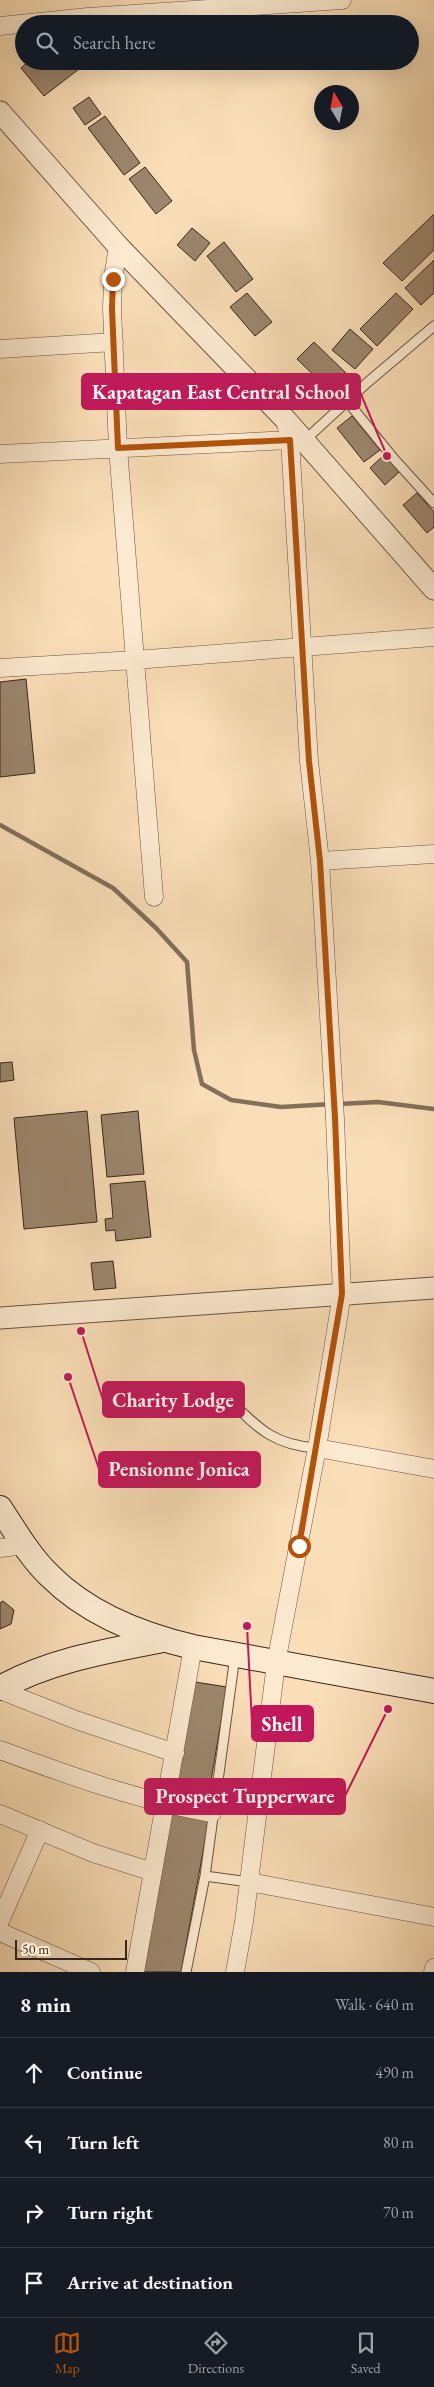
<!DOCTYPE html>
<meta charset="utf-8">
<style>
:root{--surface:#171b24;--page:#242831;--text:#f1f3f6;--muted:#9ea1a6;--line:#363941;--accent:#b45309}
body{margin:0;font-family:"EB Garamond",serif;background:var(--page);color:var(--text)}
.compass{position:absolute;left:314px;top:85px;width:45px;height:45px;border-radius:50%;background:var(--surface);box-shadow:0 5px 20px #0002;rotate:350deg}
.scale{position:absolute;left:15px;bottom:12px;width:112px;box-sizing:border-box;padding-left:5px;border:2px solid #37261d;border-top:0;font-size:14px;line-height:18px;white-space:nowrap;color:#37261d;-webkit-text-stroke:4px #fcead0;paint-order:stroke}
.stop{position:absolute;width:15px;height:15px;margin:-11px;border:4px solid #b45309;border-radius:50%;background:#fff}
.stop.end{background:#b45309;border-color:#fff;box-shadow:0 1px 5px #0008}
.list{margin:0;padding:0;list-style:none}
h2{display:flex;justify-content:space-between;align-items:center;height:65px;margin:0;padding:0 20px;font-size:21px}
h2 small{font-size:16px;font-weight:400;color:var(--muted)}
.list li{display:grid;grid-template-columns:32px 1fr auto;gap:15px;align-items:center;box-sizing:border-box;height:70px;padding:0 20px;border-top:1px solid var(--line)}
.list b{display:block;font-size:19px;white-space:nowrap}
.list em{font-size:16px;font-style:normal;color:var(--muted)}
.icon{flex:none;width:28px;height:28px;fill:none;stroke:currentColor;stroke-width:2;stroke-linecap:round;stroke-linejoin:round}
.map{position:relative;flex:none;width:434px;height:1972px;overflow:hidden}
.search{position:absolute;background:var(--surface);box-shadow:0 5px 20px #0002;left:15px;right:15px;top:15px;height:55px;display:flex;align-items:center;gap:12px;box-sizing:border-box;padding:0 18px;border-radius:28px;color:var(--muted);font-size:19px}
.sheet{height:345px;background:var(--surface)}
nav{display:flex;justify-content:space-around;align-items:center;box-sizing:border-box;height:70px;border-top:1px solid var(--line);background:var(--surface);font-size:14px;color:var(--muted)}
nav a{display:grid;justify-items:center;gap:2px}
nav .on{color:var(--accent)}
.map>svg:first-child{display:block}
</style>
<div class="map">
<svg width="434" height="1972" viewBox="0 0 434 1972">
<rect width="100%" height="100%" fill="#fadeb7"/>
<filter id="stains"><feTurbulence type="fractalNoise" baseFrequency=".004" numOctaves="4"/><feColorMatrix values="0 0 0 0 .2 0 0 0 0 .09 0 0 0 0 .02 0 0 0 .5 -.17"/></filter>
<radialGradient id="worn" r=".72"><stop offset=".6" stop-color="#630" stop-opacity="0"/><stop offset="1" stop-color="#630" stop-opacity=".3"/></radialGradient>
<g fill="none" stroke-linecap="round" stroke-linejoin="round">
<path stroke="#846f5a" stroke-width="4.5" d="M0 825 113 888 156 928 187 962 194 1050 202 1084 231 1100 281 1107 332 1104
M339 1104 378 1102 434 1109"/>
</g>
<path fill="#9c866d" stroke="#37261d" d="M29 61H74L79 69 44 96 21 68Z
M89 97 101 114 85 125 73 108Z
M105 116 140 163 124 175 88 128Z
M145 167 172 201 156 214 129 179Z
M434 214V250L402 281 383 263Z
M192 228 210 243 195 261 177 245Z
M224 242 253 279 236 292 207 256Z
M434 260V293L421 305 405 288Z
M247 293 272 322 255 336 230 307Z
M396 293 413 309 377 346 360 329Z
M350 329 373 349 355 369 332 350Z
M314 342 346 373 329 390 297 359Z
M352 416 380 450 364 462 337 428Z
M384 455 399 472 385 485 370 468Z
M417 493 434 512V527L427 533 403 505Z
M26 679 35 773 0 777V682Z
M12 1062 14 1080 0 1082V1063Z
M87 1111 97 1222 24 1229 14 1118Z
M138 1111 144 1174 107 1177 101 1115Z
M145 1181 151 1237 116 1241 115 1230 106 1231 105 1219 113 1218 110 1184Z
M113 1261 116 1288 94 1290 91 1263Z
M3 1601 14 1610 11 1624 0 1629V1603Z
M195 1682 227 1687 207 1804 174 1799Z
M170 1812 209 1819 181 1972H140Z"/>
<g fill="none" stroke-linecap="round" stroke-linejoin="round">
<defs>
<path id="service" d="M347 401 395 460 434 503
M305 440 368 382 434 326
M225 1395C256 1426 271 1445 317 1448
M205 1876 249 1882
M186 1972 205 1876 235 1656"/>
<path id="minor" d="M0 26 88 17 342 0
M118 246 113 279 112 309 118 448 154 897
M0 349 114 342
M0 454 290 440
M0 668 135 660 434 637
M320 861 434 854
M317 1448 434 1469
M0 1548 25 1545
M0 1690 76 1720 175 1753
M0 1750C70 1776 139 1801 212 1813
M0 1814 93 1853 153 1872
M249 1882 434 1917
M0 1921 40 1830
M0 1932 91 1972
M135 1972 193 1647
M235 1972 244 1922 276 1663 317 1448 342 1294 335 1119 320 861 309 761 290 440 285 419
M433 1972 434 1968"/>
<path id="tertiary" d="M0 112 118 246 285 419 434 589
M0 1318 434 1288"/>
<path id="secondary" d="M0 1508C15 1531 30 1557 50 1576 88 1614 142 1635 193 1647L434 1691
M0 1688C51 1660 107 1651 163 1640"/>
</defs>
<use href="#service" stroke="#685444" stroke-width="11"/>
<use href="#minor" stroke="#685444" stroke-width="19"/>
<use href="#tertiary" stroke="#685444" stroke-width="23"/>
<use href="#secondary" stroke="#37261d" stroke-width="26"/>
<use href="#service" stroke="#fcead0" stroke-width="9"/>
<use href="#minor" stroke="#fcead0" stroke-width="18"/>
<use href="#tertiary" stroke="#fcead0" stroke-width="21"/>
<use href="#secondary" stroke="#fcead0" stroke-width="24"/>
</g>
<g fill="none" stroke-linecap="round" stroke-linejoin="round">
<path stroke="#b45309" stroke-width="6" d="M113 279 112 309 118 448 290 440 309 761 320 861 335 1118 342 1294 299 1546"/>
</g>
<path fill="none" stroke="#c2185b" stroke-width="2" d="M387 456L360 392M81 1331L103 1400M68 1377L99 1469M247 1626L252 1724M388 1709L345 1796"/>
<g fill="#c2185b" stroke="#fcead0" stroke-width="2">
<circle cx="387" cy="456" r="5"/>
<circle cx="81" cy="1331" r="5"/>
<circle cx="68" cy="1377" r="5"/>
<circle cx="247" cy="1626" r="5"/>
<circle cx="388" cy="1709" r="5"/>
</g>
<g fill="#c2185b" stroke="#c2185b" stroke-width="2">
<rect x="82" y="374" width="278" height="35" rx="5"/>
<rect x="103" y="1382" width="141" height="35" rx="5"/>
<rect x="99" y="1452" width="161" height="35" rx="5"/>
<rect x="252" y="1706" width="61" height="35" rx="5"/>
<rect x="145" y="1779" width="200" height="35" rx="5"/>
</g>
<g font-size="20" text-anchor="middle" font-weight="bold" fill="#fff">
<text x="221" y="399">Kapatagan East Central School</text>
<text x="173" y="1407">Charity Lodge</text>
<text x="179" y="1476">Pensionne Jonica</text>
<text x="282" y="1731">Shell</text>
<text x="245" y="1803">Prospect Tupperware</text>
</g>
<rect width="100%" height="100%" filter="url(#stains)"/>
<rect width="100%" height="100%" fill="url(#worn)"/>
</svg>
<svg class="compass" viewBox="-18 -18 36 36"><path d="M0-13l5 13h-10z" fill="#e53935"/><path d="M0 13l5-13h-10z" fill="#9ea1a6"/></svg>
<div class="scale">50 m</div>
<div class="stop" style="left:299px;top:1546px"></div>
<div class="stop end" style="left:113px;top:279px"></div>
<div class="search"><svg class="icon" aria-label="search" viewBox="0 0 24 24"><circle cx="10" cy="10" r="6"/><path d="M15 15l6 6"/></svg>Search here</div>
</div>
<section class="sheet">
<h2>8 min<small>Walk · 640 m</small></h2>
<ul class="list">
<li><svg class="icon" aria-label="ahead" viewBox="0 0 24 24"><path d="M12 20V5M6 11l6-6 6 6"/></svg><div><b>Continue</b></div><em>490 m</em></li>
<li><svg class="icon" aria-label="left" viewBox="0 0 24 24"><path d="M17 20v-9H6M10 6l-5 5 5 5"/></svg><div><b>Turn left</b></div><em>80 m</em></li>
<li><svg class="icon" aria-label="right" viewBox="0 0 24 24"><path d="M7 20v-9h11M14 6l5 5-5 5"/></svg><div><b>Turn right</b></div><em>70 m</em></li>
<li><svg class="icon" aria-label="arrive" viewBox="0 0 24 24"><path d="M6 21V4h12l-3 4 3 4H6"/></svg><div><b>Arrive at destination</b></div></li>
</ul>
</section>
<nav>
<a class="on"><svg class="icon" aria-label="map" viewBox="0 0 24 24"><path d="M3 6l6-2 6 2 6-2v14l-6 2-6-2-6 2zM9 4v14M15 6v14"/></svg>Map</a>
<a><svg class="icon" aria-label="directions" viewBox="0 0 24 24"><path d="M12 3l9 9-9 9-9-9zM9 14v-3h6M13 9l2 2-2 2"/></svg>Directions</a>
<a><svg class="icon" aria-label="saved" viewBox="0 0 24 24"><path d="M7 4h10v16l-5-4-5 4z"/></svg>Saved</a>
</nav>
